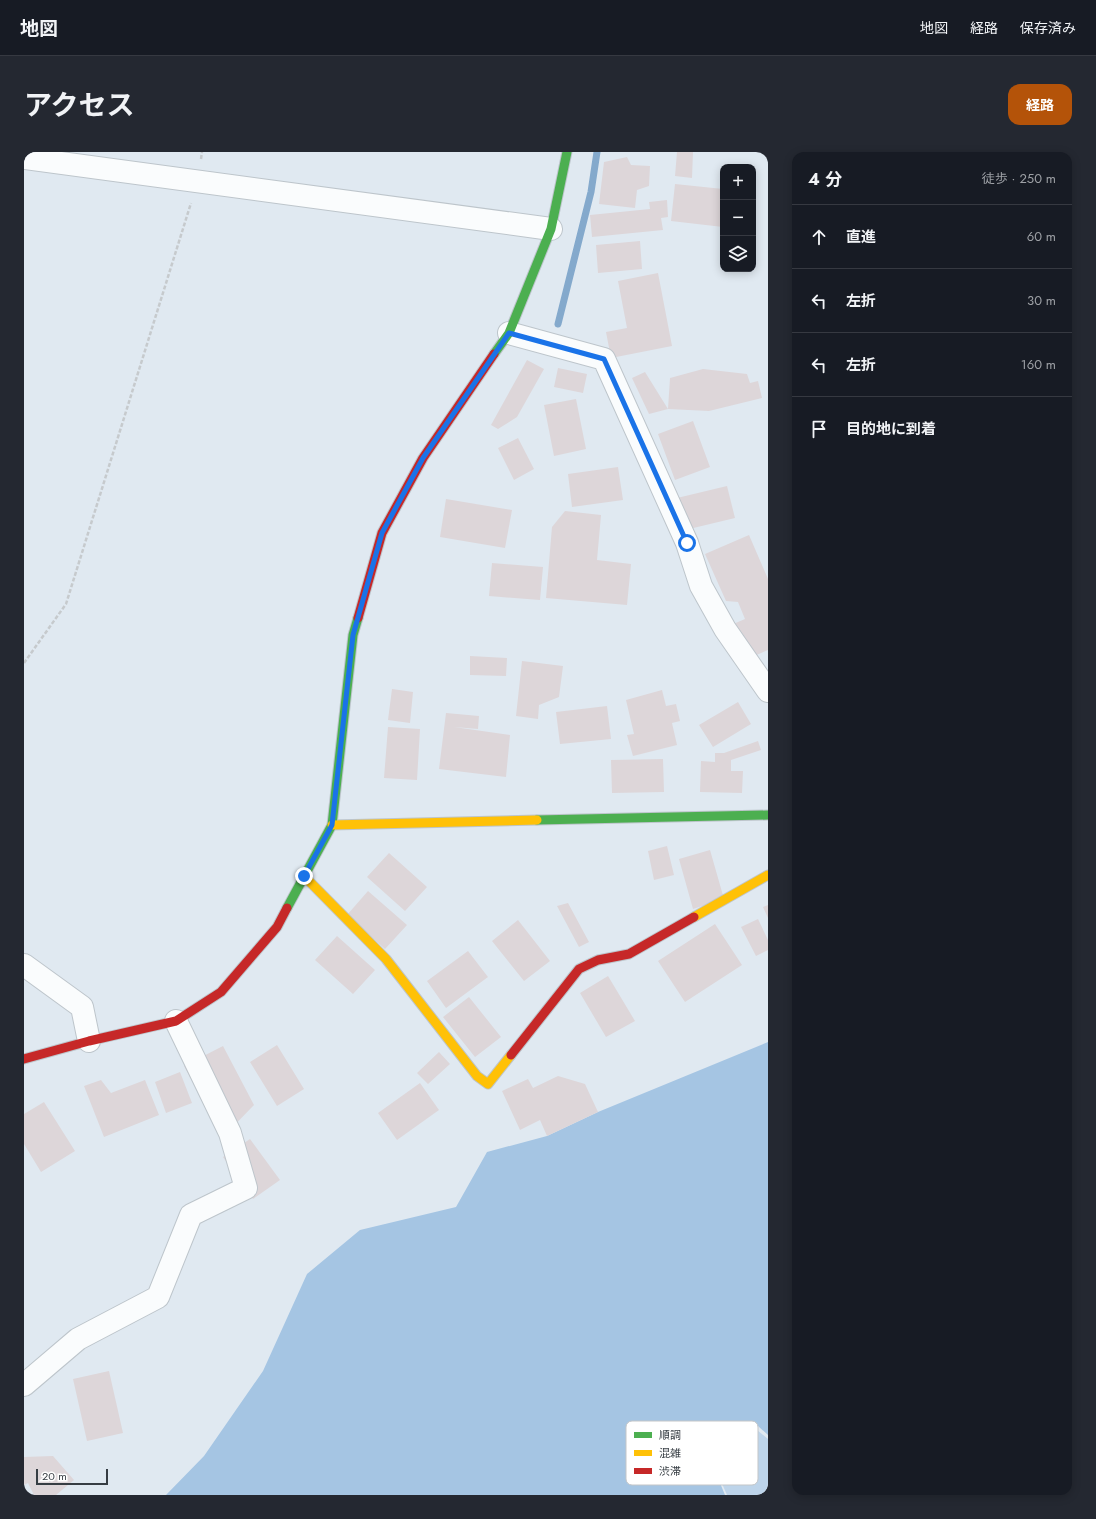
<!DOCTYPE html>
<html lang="ja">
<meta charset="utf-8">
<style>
:root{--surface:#171b24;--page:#242831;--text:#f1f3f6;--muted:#9ea1a6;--line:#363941;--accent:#b45309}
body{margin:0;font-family:Jost,"Noto Sans JP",sans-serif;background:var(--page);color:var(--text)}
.controls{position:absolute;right:12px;top:12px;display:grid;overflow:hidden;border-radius:8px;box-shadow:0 2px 10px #0003}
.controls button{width:36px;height:36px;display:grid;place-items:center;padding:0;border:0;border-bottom:1px solid var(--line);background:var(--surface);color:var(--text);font:20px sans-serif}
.scale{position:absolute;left:12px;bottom:10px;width:72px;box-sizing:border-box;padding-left:4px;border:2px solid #363d43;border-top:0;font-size:11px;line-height:14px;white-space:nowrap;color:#363d43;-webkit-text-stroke:3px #fff;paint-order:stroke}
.stop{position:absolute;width:12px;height:12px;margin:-9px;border:3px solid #1a73e8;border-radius:50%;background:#fff}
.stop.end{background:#1a73e8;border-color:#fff;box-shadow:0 1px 4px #0008}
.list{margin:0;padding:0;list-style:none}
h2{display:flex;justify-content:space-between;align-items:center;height:52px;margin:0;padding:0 16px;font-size:17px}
h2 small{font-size:13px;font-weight:400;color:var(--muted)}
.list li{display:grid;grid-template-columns:26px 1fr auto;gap:12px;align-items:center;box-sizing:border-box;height:64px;padding:0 16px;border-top:1px solid var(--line)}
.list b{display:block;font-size:15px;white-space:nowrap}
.list em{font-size:13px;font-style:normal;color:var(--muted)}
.icon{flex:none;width:22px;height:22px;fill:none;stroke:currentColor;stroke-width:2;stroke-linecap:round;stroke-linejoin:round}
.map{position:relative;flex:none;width:744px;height:1343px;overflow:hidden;border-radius:12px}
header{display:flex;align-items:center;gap:24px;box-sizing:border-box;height:56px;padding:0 20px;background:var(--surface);border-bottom:1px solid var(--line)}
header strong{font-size:19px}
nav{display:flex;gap:22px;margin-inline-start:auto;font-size:14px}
.intro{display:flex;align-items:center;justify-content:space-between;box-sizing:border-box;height:96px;padding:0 24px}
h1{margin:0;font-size:28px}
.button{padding:10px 18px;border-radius:12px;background:var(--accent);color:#fff;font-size:14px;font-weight:700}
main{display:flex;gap:24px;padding:0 24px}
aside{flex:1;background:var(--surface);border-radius:12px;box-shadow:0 2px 10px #0003}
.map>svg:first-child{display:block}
</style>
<header>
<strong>地図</strong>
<nav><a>地図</a><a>経路</a><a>保存済み</a></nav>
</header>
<div class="intro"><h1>アクセス</h1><a class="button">経路</a></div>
<main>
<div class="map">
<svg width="744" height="1343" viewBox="0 0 744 1343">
<rect width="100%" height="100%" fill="#e0e9f1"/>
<path fill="#bdd4ea" d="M733 1278 744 1287V1343H703L693 1320Z"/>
<path fill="#a5c5e3" d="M744 890V1283L734 1274 691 1319 701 1343H142L180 1304 239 1219 283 1122 336 1078 432 1055 463 1000 523 984 574 960Z"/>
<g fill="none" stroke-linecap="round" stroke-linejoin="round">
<path stroke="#84a9cc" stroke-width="7" d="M534 172 567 40 573 0"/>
</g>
<path fill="#ddd6d9" d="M653 0H669L668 26 651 24Z
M603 5 607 13 626 14 625 34 613 38 611 56 575 52 580 10Z
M651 32 699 37V75L647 69Z
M643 48 644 65 637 66 639 78 568 85 566 63 626 57 625 50Z
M616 89 618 117 574 121 572 93Z
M634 121 648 194 587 206 582 180 603 176 594 129Z
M503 208 520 217 493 265 474 277 467 273Z
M534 216 563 222 559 241 530 235Z
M679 217 723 222 726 231 734 229 738 246 685 259 644 257 625 262 608 226 621 220 644 257 646 226Z
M552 247 562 297 530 304 520 253Z
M669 269 686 315 651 328 634 282Z
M494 286 510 317 490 328 474 296Z
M594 315 599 348 548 355 544 322Z
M703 334 711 366 661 378 653 346Z
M422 347 488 358 481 396 416 385Z
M541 359 577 363 573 408 607 412 603 453 522 446 528 375Z
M725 383 744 427V498L721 508 707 473 721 467 714 450 702 449 681 402Z
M468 411 519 415 516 448 465 444Z
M446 504 483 506 482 524 446 523Z
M498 509 539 514 535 545 515 553 514 567 492 564Z
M368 537 389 540 386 571 364 568Z
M638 538 642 554 652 552 656 569 648 571 653 593 609 604 603 583 610 582 602 548Z
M714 550 727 572 689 595 675 573Z
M583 554 587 587 536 592 532 560Z
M422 561 455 564 454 577 430 575 486 583 482 625 415 617Z
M364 575 396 577 393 628 360 626Z
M734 589 737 598 707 608V619H719L718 641 676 640 677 609 691 610V601H700Z
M639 607 640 640 588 641 587 608Z
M643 694 650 723 630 728 624 699Z
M686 698 700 747 669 757 655 707Z
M365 701 403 735 381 759 343 725Z
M344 739 383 773 361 797 323 763Z
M544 751 565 790 555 795 533 754Z
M744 753V766L739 755Z
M734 767 744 788V798L732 804 717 775Z
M494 768 526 809 500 829 468 789Z
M691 772 718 813 661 850 634 809Z
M313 784 351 818 329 842 291 808Z
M444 799 464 825 422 856 403 829Z
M584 824 611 869 582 885 556 841Z
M445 845 477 885 451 905 419 865Z
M253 893 280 937 253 954 226 910Z
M199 894 230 953 198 986 160 914Z
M415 900 426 912 404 932 393 921Z
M156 920 168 951 142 961 131 930Z
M534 924 561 932 574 960 523 984 516 968 496 978 478 939 504 927 509 936Z
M77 928 87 941 121 928 135 963 80 985 60 934Z
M396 931 415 958 373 988 354 961Z
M20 950 51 999 17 1020 0 992V962Z
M226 987 256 1028 229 1047 199 1005Z
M85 1219 99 1281 63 1289 49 1227Z
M29 1304 50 1328 32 1343H10L4 1331 0 1333V1305Z"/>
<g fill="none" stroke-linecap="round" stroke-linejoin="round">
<defs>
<path id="street" d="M0 6 527 77
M485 181 580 207 663 391 677 434 701 477 744 539
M0 813 58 855 65 889
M0 1233 54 1187 134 1145 167 1063 222 1036 206 981 152 869"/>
<path id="fast" d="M470 202 485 181 527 77 543 0
M513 668 744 663
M263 756 308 673 329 483 334 466"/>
<path id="slow" d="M308 673 513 668
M280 724 362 807 453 924 464 932 487 903
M670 765 744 723"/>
<path id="jam" d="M334 466 358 381 399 306 470 202
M487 903 555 817 574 808 605 802 670 765
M0 907 65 889 152 869 197 840 253 775 263 756"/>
</defs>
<use href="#street" stroke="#bdc5cb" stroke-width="24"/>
<use href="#fast" stroke="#bdc5cb" stroke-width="11"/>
<use href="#slow" stroke="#bdc5cb" stroke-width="11"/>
<use href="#jam" stroke="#bdc5cb" stroke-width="11"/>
<path stroke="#c6cacd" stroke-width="2.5" stroke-dasharray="4 2" stroke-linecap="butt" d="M177 7 178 0
M0 511 42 452 167 51"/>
<use href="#street" stroke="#fafcfd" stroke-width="22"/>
<use href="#fast" stroke="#4caf50" stroke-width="9"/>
<use href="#slow" stroke="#ffc107" stroke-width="9"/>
<use href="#jam" stroke="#c62828" stroke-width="9"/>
</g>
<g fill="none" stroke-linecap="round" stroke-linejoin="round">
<path stroke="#1a73e8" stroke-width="5" d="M280 724 308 673 329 483 358 381 399 306 485 181 580 207 663 391"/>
</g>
<rect x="602" y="1269" width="132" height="64" rx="6" fill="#fff" stroke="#c3c5c7" stroke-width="1"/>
<rect x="610" y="1280" width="18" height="6" fill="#4caf50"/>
<rect x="610" y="1298" width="18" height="6" fill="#ffc107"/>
<rect x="610" y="1316" width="18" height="6" fill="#c62828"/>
<g font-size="11" fill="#363d43">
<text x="635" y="1287">順調</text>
<text x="635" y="1305">混雑</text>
<text x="635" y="1323">渋滞</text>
</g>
</svg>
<div class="controls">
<button>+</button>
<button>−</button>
<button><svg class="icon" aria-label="layers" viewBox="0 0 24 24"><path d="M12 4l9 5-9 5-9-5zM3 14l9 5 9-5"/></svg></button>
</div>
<div class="scale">20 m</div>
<div class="stop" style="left:663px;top:391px"></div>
<div class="stop end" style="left:280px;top:724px"></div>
</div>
<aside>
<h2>4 分<small>徒歩 · 250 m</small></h2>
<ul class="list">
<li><svg class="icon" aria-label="ahead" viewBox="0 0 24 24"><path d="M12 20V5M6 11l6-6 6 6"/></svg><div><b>直進</b></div><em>60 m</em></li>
<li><svg class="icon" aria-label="left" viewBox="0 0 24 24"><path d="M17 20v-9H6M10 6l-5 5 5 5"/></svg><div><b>左折</b></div><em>30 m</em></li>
<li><svg class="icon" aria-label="left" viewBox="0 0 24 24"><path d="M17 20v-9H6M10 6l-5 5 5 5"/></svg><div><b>左折</b></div><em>160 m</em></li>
<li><svg class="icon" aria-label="arrive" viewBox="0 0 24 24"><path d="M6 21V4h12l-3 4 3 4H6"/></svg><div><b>目的地に到着</b></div></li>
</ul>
</aside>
</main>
